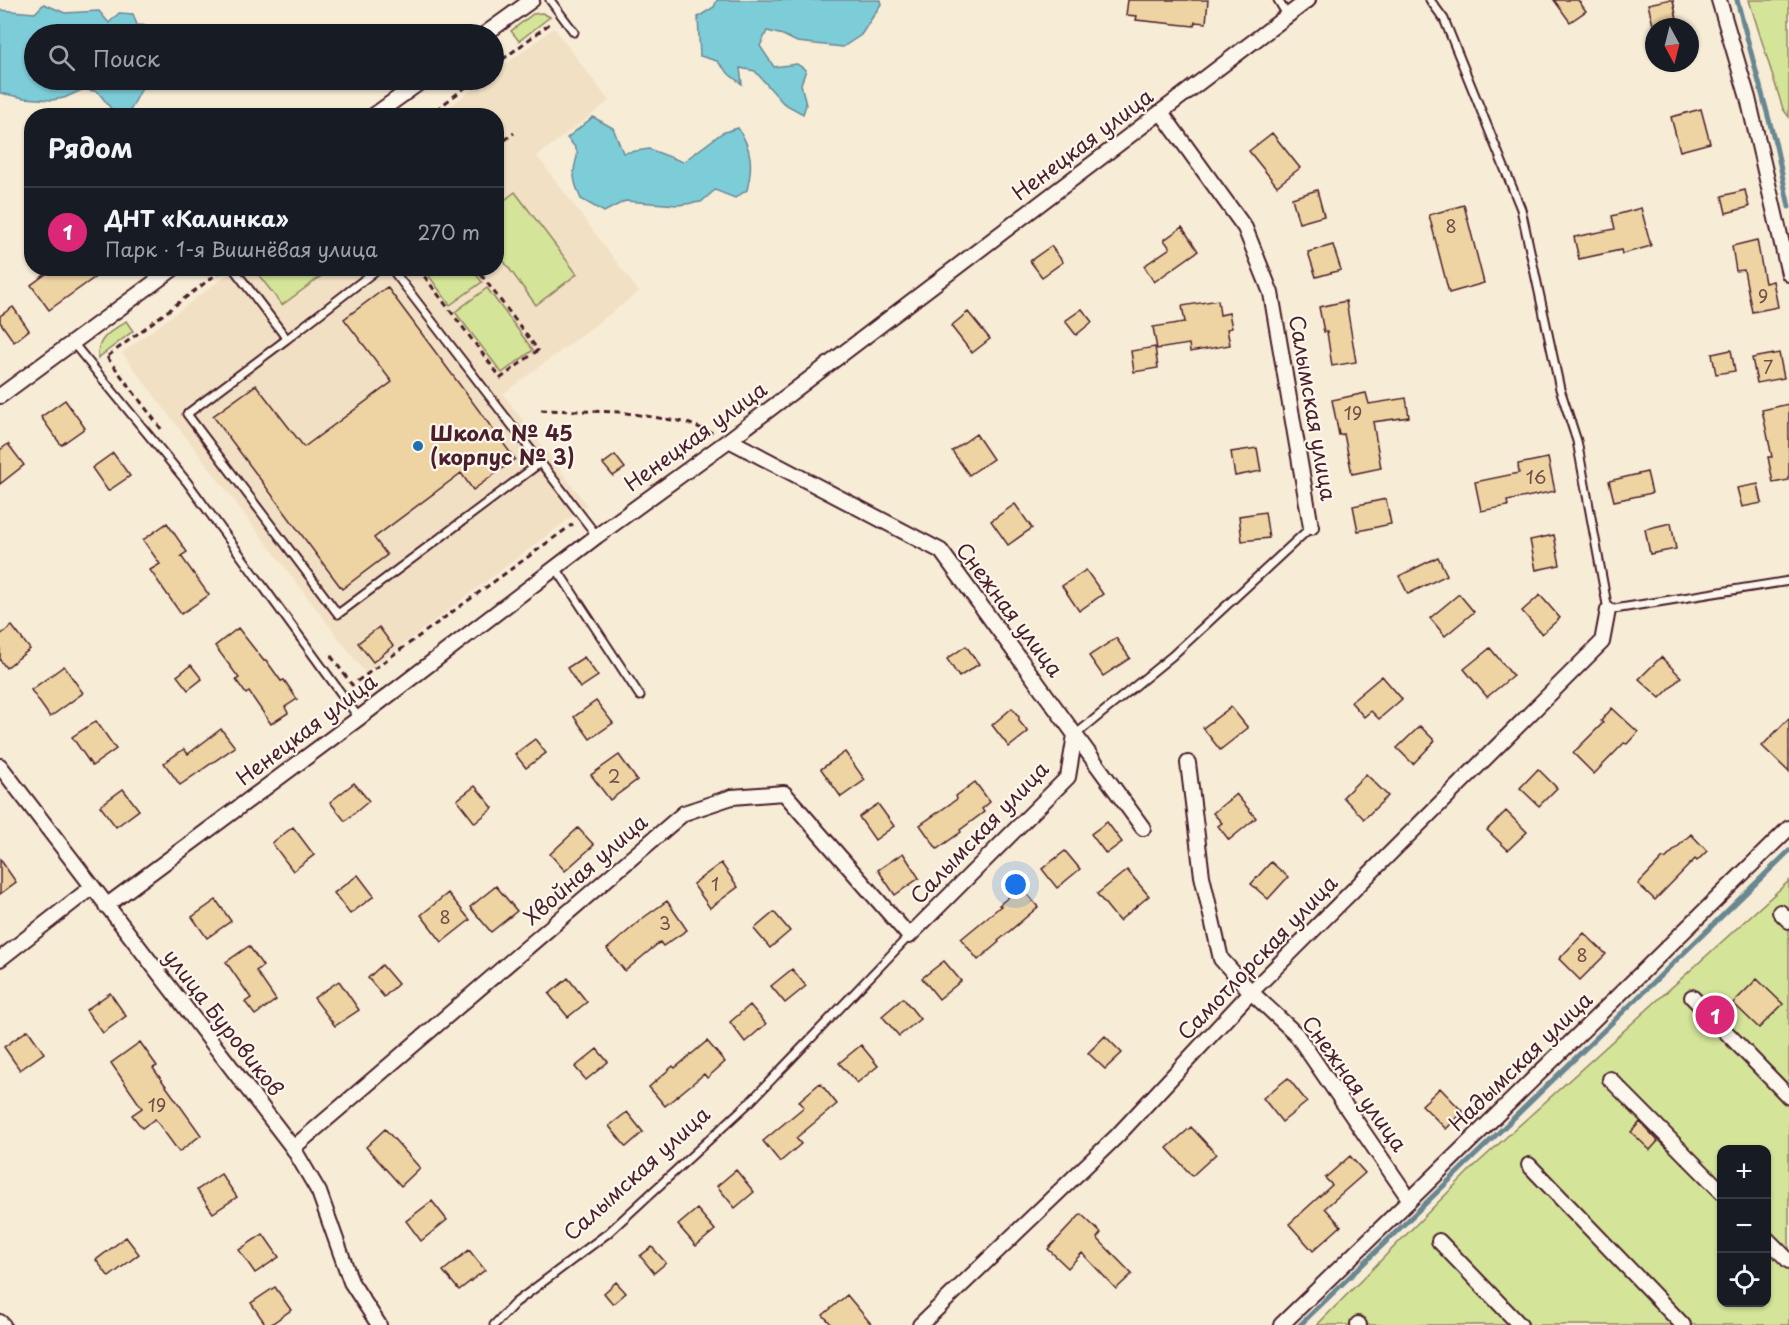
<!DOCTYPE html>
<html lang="ru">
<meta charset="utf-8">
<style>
:root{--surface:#171b24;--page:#242831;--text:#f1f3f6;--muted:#9ea1a6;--line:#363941;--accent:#db2777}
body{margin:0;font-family:"Playpen Sans",sans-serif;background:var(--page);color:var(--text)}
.controls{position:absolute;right:18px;bottom:18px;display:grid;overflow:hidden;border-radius:12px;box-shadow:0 2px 4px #0004}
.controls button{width:54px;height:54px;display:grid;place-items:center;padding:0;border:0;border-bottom:2px solid var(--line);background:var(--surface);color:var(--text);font:30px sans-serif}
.compass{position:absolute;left:1645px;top:18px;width:54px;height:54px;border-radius:50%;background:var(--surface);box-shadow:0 2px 4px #0004;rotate:173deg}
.you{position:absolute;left:1016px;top:885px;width:21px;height:21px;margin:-15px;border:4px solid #fff;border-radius:50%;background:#1a73e8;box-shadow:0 0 0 9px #1a73e833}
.badge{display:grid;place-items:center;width:39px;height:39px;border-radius:50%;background:var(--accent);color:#fff;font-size:20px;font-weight:700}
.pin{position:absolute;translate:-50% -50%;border:3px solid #fff;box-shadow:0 2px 6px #0006}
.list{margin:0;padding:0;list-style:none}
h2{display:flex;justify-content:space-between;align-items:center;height:78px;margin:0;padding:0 24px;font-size:26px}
h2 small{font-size:20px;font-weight:400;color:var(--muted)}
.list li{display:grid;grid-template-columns:39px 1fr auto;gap:18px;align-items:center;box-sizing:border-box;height:90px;padding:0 24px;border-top:2px solid var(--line)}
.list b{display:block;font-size:22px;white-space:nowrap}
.list p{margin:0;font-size:20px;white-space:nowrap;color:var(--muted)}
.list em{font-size:20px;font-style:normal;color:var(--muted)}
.icon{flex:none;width:33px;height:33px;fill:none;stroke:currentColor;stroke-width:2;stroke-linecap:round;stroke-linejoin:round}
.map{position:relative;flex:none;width:1789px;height:1325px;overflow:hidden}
.search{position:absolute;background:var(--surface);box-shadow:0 2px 4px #0004;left:24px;top:24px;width:480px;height:66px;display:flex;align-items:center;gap:15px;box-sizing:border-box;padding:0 21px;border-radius:33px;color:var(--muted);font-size:22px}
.panel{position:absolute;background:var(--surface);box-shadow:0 2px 4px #0004;left:24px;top:108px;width:480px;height:168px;border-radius:24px}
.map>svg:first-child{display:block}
</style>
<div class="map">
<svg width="1789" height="1325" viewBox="0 0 1789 1325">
<rect width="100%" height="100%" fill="#f7ecd6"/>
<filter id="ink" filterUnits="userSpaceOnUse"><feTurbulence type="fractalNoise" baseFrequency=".0167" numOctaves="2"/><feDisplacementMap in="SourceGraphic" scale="12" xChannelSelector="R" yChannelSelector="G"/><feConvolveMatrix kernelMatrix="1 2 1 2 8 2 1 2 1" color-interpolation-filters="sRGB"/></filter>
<g filter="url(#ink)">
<path fill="#f1e0c4" d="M554 28 609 101 537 156 639 292 503 394 587 505 365 673 122 353 235 269 496 268V116L438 115 485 80H494V73Z"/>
<path fill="#d4e498" stroke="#8f8262" stroke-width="1.5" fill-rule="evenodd" d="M1749 0H1789V117L1783 109Z
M542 13 550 17 519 41 511 31 533 14Z
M515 192 577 274 536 305 497 252V206Z
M440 268 472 269 482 282 450 305 429 276Z
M254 269H331L282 305Z
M487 288 533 350 502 373 455 312Z
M126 321 133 331 98 358C97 337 111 332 126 321Z
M1789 881V1325H1317L1470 1170ZM1722 1150H1766V1302H1722Z"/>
<path fill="#7dcdd9" stroke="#698793" stroke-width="1.5" d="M717 0H880L881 4 861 35 843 47 797 42 783 35 767 31 760 46 774 67 797 64 806 70 801 84 806 105 803 114 783 103 755 71 740 68 742 84 730 75 717 61 700 56 698 17 714 7Z
M44 4 65 13 99 11 109 23 119 13 133 14 137 25 152 26 159 34H34V80H146L128 115H116L98 92 84 89 64 98 52 100 24 98 0 93V10L35 13Z
M593 117 613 128 623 153 649 149 683 162 722 133 738 128C752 149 753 166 747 190L735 198 715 190 701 202 678 205 625 201 604 212 581 199C578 192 574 183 574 175 573 155 586 157 567 138Z"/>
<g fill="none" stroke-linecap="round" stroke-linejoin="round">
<path stroke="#698793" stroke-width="5" d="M1737 0 1776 146 1789 207
M1300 1325 1789 851"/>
</g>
<path fill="#eed3a3" stroke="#4a1f2b" stroke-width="1.5" d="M1128 0H1208L1206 23 1195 22 1194 26 1136 20 1137 16 1126 15Z
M1554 0H1578L1586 11 1570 22Z
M1667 0H1673L1678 24 1654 27V29L1648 4Z
M1701 109 1710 143 1680 151 1671 117Z
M1272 133 1300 168 1277 186 1249 151Z
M1317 190 1324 216 1299 223 1292 198Z
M1745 190 1749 207 1726 213 1722 196Z
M1464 205 1484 283 1449 293 1429 215Z
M1641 208 1651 246 1622 254 1621 250 1579 259 1574 237 1615 229 1612 216Z
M1182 227 1198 251 1154 282 1144 266 1170 248 1164 240Z
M1757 240 1765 283 1773 281 1778 307 1752 312 1744 270 1736 271 1732 246Z
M1333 245 1341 270 1316 277 1308 252Z
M1051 246 1063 262 1042 277 1030 261Z
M54 268H108L49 310 31 285Z
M387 287 515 459 473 490 461 473 374 538 387 555 342 589 213 416 256 385 304 447 392 382 344 319Z
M1218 300 1220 315 1229 313 1232 328 1227 329 1230 345 1190 352 1189 344 1157 349 1153 327 1185 322 1182 306Z
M1346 301 1356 362 1332 366 1327 332H1324L1319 307Z
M13 307 29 330 14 342 0 322V316Z
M1082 309 1092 322 1076 335 1065 321Z
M968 312 990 339 972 353 951 326Z
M1155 347 1158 368 1134 372 1131 351Z
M1731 350 1735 371 1716 374 1712 354Z
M1779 353 1784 378 1757 383 1752 358Z
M1366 393 1369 404 1406 398 1409 417 1373 422 1381 468 1352 474 1344 434 1339 435 1332 400Z
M65 400 85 428 61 445 41 417Z
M1789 404V480L1773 483 1768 457H1772L1762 410Z
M976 434 993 459 969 475 952 451Z
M8 444 24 465 0 484V450Z
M1257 448 1261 471 1235 476 1231 452Z
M113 453 130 476 108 491 92 468Z
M615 455 625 468 613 476 603 464Z
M1548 458 1555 491 1507 501 1508 506 1481 511 1475 482 1519 473 1518 464Z
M1647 472 1652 493 1614 501 1609 481Z
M1758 484 1762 503 1742 507 1737 488Z
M1386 499 1391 524 1358 531 1353 506Z
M1015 504 1032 528 1008 545 991 521Z
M1265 512 1269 538 1242 541 1239 516Z
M167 523 187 552 181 556 209 595 181 614 150 570 160 564 143 540Z
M1671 523 1676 549 1650 554 1645 529Z
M1554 535 1560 565 1536 570 1530 540Z
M1438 557 1447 575 1408 594 1399 576Z
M1086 570 1103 594 1079 611 1062 586Z
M1459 594 1474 612 1445 636 1430 618Z
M1540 595 1560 618 1542 634 1522 611Z
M12 626 30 649 6 668 0 660V635Z
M379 627 393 646 373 662 358 643Z
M238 628 264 661 266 660 281 681 284 680 297 699 285 707 288 713 271 724 249 692 246 694 236 680 239 678 215 646Z
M1116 638 1130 658 1103 676 1089 656Z
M966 646 979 664 959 677 947 659Z
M1490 648 1513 676 1487 697 1464 669Z
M584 657 598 676 580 688 567 668Z
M1661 657 1681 677 1660 698 1639 679Z
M191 665 202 679 188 690 177 676Z
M64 666 83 693 50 717 31 690Z
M1382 676 1402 699 1379 719 1371 711 1364 717 1351 702Z
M596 701 613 723 590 739 574 717Z
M1231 707 1248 728 1220 750 1203 728Z
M1012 708 1019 717V721L1028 732 1009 747 992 725Z
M1612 708 1638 732 1627 744 1624 743 1594 774 1573 753 1603 723 1601 721Z
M1789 718V772L1762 746Z
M96 721 116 749 92 766 72 737Z
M1420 726 1435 741 1413 764 1397 748Z
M221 729 235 747 180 785 164 763 184 749 188 754Z
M535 739 546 753 526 768 515 754Z
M845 752 865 780 841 797 821 769Z
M619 755 637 780 610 800 591 775Z
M1538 769 1557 788 1539 806 1520 788Z
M1366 774 1388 796 1364 819 1343 797Z
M975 782 990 802 982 809 984 812 960 830 961 832 937 849 920 825 957 799 956 796Z
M354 783 369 801 345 821 330 802Z
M475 786 493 808 475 823 457 800Z
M123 789 139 810 116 827 100 806Z
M1236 794 1256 818 1229 840 1218 826 1222 823 1213 813Z
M878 804 894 826 875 840 859 817Z
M1506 811 1527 832 1508 850 1487 830Z
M1107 822 1122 842 1106 854 1091 834Z
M293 827 314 855 293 871 272 843Z
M578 828 594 845 565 871 550 854Z
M1691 834 1707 851 1697 861 1695 859 1655 900 1638 884 1663 858 1665 859Z
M1065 851 1080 869 1057 888 1042 869Z
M903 853 919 878 895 895 878 870Z
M0 859 16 882 0 894Z
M1271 862 1288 877 1268 899 1251 884Z
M721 863 738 887 710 908 693 884Z
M1127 870 1149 896 1119 921 1097 894Z
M358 875 374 896 350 914 334 893Z
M496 886 517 911 491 932 470 907Z
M1021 887 1038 907 998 941 999 942 978 960 961 939 1001 906 999 905Z
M448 893 470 920 442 942 421 915Z
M216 900 231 921 207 938 192 917Z
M667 901 687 930 663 946 660 942 625 971 607 949 643 918Z
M774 912 790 931 770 948 754 929Z
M1584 933 1606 954 1580 980 1559 959Z
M249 946 263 966 256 971 276 1000 255 1015 245 1002 251 998 226 962Z
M944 961 961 981 939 999 922 978Z
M382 965 398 984 384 997 368 978Z
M792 969 806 986 785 1003 771 986Z
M568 978 587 1002 568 1017 549 994Z
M1757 979 1783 1004 1759 1028 1733 1003Z
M339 981 359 1010 335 1026 314 998Z
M110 993 126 1016 103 1033 86 1010Z
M903 998 920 1019 899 1036 882 1016Z
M750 1005 766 1024 745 1042 730 1022Z
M28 1030 44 1053 20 1070 4 1047Z
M1105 1036 1122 1053 1105 1069 1088 1053Z
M707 1041 725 1062 707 1078 704 1074 665 1106 649 1087 673 1066 675 1068Z
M140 1042 157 1066 153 1068 201 1135 179 1152 155 1119 142 1128 132 1115 142 1108 111 1063Z
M861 1045 878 1066 857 1083 839 1063Z
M597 1049 608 1062 586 1080 575 1067Z
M1288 1078 1307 1102 1282 1122 1263 1098Z
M820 1083 837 1104 796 1138 801 1144 780 1162 763 1141 804 1107 799 1101Z
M1440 1088 1463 1112 1446 1129 1422 1105Z
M627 1112 643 1132 626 1147 609 1126Z
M1640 1122 1658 1141 1650 1150 1631 1132Z
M1191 1127 1216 1154 1192 1176 1167 1148Z
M385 1129 420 1168 401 1186 366 1147Z
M1350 1156 1365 1173 1325 1208 1341 1226 1313 1251 1289 1224 1332 1185 1325 1178Z
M736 1170 754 1192 735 1208 717 1186Z
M221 1174 237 1197 213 1213 197 1190Z
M432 1201 447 1220 421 1241 406 1221Z
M697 1209 715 1230 696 1246 678 1225Z
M1081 1214 1101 1233 1097 1238 1132 1274 1116 1289 1082 1253 1068 1268 1048 1249Z
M263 1234 279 1257 255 1273 239 1250Z
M126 1237 139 1254 109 1277 96 1260Z
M652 1247 666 1263 654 1273 640 1256Z
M469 1250 485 1270 459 1290 443 1271Z
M616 1282 626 1293 613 1304 604 1293Z
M275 1287 291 1310 270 1325H266L251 1303Z
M847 1295 872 1325H832L823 1315Z"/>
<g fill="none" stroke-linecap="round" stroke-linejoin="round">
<defs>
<path id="service" d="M550 0 574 32
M1278 0 1287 15
M1430 0 1444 19 1521 209 1560 389 1577 441 1608 610 1789 581
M233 268 287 339 379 268
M391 268 597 536
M287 339 187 414 338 614 540 463
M73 343 187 482 359 718
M556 568 640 696
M1075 735 1172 656 1311 527
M494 1325 515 1303 608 1233 751 1101 909 936"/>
<path id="minor" d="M1719 0 1748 98 1789 274
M485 34 532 0
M1161 112 1245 228 1271 293 1311 527
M373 116 423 80
M0 396 174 268
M729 440 941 551 1143 828
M1188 763 1202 876 1221 959 1251 992 1296 1034 1410 1200
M0 766 293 1148 319 1192 351 1282 379 1325
M106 906 359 718 597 536 729 440 1308 0
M1780 912 1789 921
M0 959 92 887
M1692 997 1789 1097
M1610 1079 1722 1192
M293 1148 684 813 732 797 784 793 909 936 1068 777 1075 735
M1529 1165 1683 1325
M1766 1238 1789 1261
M1439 1241 1520 1325
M0 1322 3 1325
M1358 1324 1359 1325
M920 1325 1117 1136 1251 992 1602 642 1608 610
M1281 1325 1410 1200 1789 828"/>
</defs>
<use href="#service" stroke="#4a1f2b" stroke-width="11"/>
<use href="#minor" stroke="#4a1f2b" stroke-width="18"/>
<path stroke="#4a1f2b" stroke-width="3" stroke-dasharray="6 4.5" stroke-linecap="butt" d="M494 66 552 22
M428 116 475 80
M496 147 514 133
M418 268 501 378 538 350 476 268
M108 356 222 270
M107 357 162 430
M541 410 620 412 685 422 713 433
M331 656 352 685 573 524"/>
<use href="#service" stroke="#fbf7ec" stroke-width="7"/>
<use href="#minor" stroke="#fbf7ec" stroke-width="14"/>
</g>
</g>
<circle fill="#1f6fb2" stroke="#fbf7ec" stroke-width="2" cx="418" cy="446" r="6"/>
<g text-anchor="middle" stroke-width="4.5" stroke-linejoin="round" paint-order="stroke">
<g font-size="18" fill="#734c49">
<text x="1451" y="233">8</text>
<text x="1763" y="303">9</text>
<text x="1768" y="374">7</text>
<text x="1353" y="420">19</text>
<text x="1536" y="484">16</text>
<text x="614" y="783">2</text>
<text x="715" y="891">1</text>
<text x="445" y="924">8</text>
<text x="665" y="930">3</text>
<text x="1582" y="962">8</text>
<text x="157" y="1112">19</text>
</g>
<g font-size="21" fill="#4a1f2b" stroke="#fbf7ec">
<text transform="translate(1083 145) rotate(-37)" y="7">Ненецкая улица</text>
<text transform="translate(1312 408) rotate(80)" y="7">Салымская улица</text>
<text transform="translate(696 437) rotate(-36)" y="7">Ненецкая улица</text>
<text transform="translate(1009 610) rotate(53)" y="7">Снежная улица</text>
<text transform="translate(307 730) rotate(-37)" y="7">Ненецкая улица</text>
<text transform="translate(980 833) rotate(-46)" y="7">Салымская улица</text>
<text transform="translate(586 870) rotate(-41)" y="7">Хвойная улица</text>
<text transform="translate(1258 958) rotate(-46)" y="7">Самотлорская улица</text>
<text transform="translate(223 1023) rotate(52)" y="7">улица Буровиков</text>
<text transform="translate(1521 1062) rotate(-44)" y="7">Надымская улица</text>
<text transform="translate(1354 1084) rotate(54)" y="7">Снежная улица</text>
<text transform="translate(637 1174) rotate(-42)" y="7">Салымская улица</text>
</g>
<g font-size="21" font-weight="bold" fill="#4a1f2b" stroke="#fbf7ec" text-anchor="start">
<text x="430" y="441">Школа № 45<tspan x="430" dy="24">(корпус № 3)</tspan></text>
</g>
</g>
</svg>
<div class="controls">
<button>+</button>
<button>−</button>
<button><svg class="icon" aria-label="locate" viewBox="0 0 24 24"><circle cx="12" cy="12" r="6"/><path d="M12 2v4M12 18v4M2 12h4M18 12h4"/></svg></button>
</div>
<svg class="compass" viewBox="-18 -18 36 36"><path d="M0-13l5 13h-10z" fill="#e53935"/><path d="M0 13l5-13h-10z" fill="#9ea1a6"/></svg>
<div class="you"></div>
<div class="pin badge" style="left:1715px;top:1015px">1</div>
<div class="search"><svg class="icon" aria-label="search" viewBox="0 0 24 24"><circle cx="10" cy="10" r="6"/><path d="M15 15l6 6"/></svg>Поиск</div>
<section class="panel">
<h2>Рядом<small></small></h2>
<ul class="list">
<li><span class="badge">1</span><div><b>ДНТ «Калинка»</b><p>Парк · 1-я Вишнёвая улица</p></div><em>270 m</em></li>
</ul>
</section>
</div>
